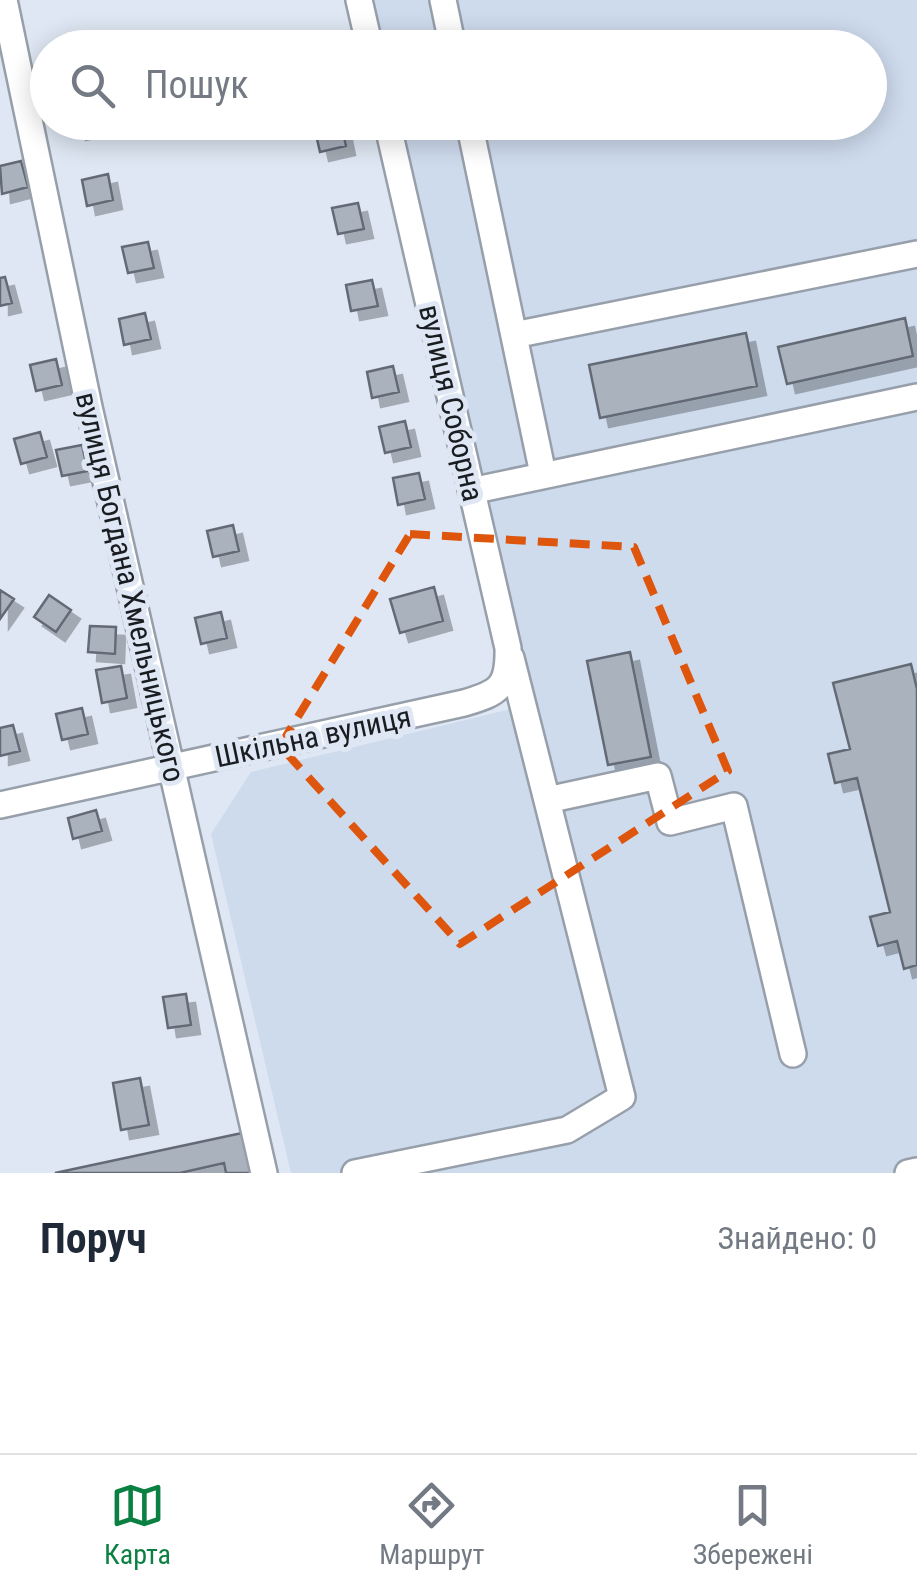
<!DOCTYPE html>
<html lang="uk">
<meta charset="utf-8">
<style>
:root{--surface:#fff;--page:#f6f6f7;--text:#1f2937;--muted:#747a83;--line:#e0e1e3;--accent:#0b8043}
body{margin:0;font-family:"Roboto Condensed",sans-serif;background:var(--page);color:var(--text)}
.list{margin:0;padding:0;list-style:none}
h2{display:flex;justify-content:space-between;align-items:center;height:130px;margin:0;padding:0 40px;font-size:42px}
h2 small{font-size:32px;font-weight:400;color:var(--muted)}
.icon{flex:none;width:55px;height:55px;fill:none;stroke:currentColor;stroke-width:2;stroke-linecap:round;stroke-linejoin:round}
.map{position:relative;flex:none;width:917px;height:1173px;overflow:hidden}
.search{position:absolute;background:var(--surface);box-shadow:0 5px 25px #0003;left:30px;right:30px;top:30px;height:110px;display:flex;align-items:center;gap:25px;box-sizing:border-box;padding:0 35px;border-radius:55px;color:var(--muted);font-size:38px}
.sheet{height:280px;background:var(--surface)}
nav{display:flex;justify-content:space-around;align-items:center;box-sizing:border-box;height:140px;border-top:2px solid var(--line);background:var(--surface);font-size:28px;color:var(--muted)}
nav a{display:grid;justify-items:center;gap:5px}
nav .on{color:var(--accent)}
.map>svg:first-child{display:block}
</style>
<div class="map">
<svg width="917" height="1173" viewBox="0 0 917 1173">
<defs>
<filter id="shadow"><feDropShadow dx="9" dy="9" stdDeviation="0" flood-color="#0004"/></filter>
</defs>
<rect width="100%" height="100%" fill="#dee7f3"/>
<path fill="#cedbed" d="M359 0H917V1173H291L211 834 251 772 528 705 387 123 870 122V48L370 47Z"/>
<path fill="#aab2be" stroke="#646b76" stroke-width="2.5" filter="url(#shadow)" d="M324 40 326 48H299L298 46Z
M75 122H102L103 125 77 131Z
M329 122H341L346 146 320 152 314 126Z
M21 161 28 187 2 194 0 166Z
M108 174 113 200 87 206 82 180Z
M358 203 364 229 338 234 332 208Z
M148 242 154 268 128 273 122 247Z
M5 277 12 303 0 306V278Z
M372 280 378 306 351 311 346 285Z
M145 313 151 339 124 345 119 319Z
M905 318 913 356 787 384 778 347Z
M746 333 757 386 600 418 589 365Z
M56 359 62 385 36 391 30 365Z
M393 366 399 392 372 398 367 372Z
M405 421 411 447 385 453 379 427Z
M40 432 47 457 21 464 14 439Z
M82 445 88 471 62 476 56 450Z
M419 473 425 499 398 505 393 478Z
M233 525 239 551 213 557 207 531Z
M434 587 443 621 400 633 390 599Z
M0 590 14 599 0 619Z
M49 595 71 610 56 632 34 617Z
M221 612 227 638 201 644 195 618Z
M90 626 116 627 115 654 88 652Z
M630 652 651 757 608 765 587 661Z
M911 664 917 689V965L904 969 897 941 878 946 870 917 890 912 857 778 835 783 828 754 850 749 833 683Z
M121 666 127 698 102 703 96 670Z
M82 708 88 734 62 740 56 714Z
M13 725 20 751 0 756V728Z
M96 810 102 831 73 839 68 818Z
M186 994 191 1025 168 1028 163 997Z
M140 1078 149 1125 121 1130 113 1083Z
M242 1133 251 1173H226L224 1163 180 1173H55Z"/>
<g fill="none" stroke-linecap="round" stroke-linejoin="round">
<defs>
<path id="minor" d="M4 0 89 407 264 1173
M359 0 370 48
M443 0 453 48
M469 122 543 474
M514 335 917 254
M471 491 917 397
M547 800 658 776 670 822 734 806 793 1054
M0 805 464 703C499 693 509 687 508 648L387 122
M355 1173 567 1130 622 1097 511 658
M908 1173 917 1171"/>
</defs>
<use href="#minor" stroke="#979faa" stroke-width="30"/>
<use href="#minor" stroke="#fff" stroke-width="25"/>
</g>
<path fill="none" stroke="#de560d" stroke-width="8" stroke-dasharray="20 12" stroke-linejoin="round" d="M410 534 634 547 728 771 460 944 280 746Z"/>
<g text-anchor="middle" stroke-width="10" stroke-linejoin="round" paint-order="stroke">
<g font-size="30" fill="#191c20" stroke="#dee7f3">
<text transform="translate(451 403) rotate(77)" y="10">вулиця Соборна</text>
<text transform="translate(130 587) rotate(77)" y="10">вулиця Богдана Хмельницького</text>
<text transform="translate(313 737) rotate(-12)" y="10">Шкільна вулиця</text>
</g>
</g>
</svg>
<div class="search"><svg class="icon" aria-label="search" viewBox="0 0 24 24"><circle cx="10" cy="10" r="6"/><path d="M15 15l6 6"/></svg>Пошук</div>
</div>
<section class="sheet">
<h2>Поруч<small>Знайдено: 0</small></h2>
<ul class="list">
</ul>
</section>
<nav>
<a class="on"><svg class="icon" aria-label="map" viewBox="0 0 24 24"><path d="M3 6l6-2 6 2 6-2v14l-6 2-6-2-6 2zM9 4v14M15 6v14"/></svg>Карта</a>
<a><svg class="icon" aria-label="directions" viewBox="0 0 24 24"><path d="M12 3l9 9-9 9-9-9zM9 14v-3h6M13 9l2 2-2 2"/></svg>Маршрут</a>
<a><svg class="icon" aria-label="saved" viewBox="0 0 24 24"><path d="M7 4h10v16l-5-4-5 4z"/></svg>Збережені</a>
</nav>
